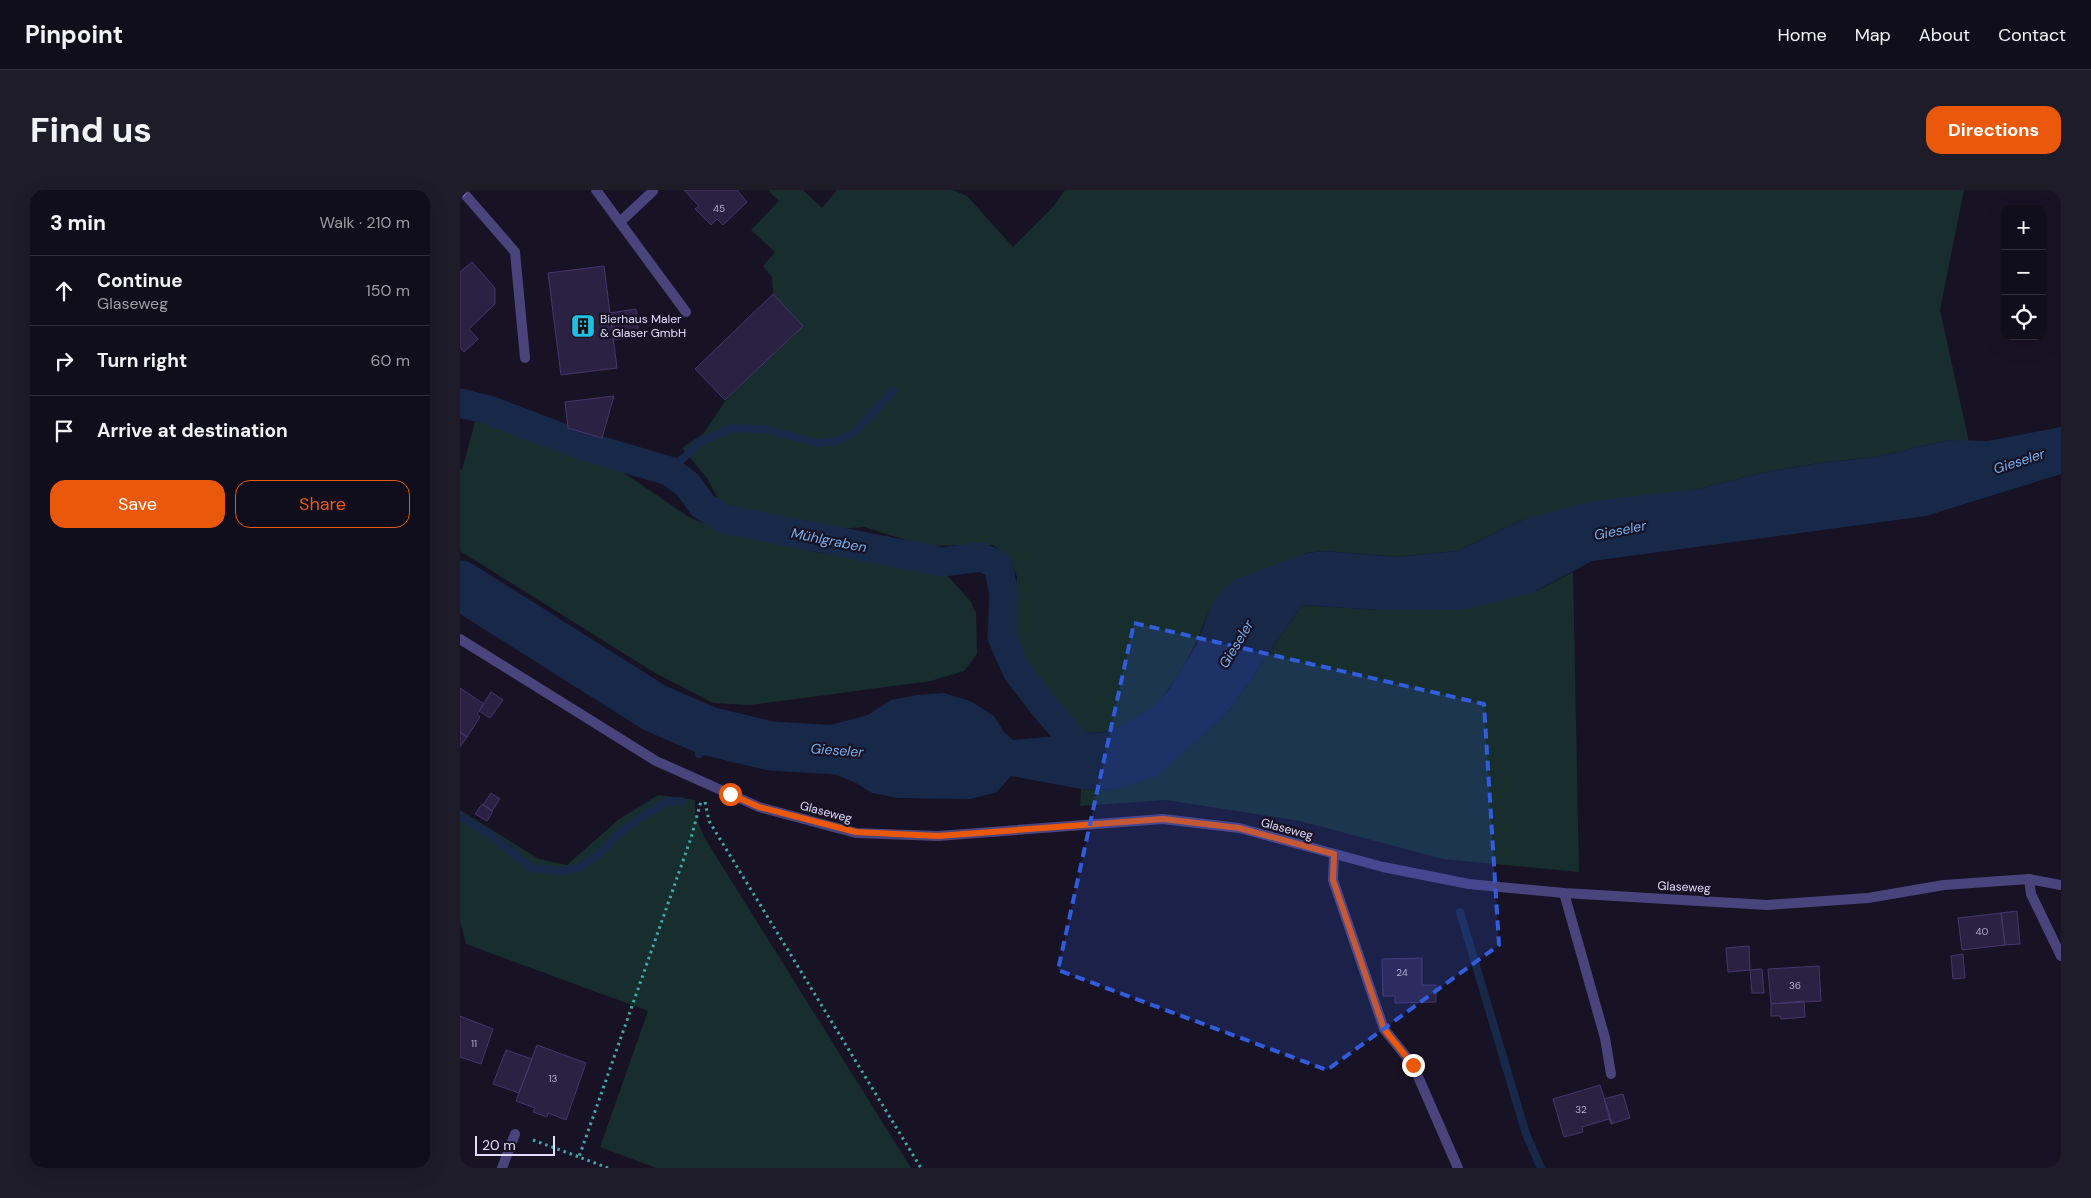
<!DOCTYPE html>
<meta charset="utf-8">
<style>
:root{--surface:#110e1c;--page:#1e1c29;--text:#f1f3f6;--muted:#9c9ca3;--line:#302e3b;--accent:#ea580c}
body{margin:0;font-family:"DM Sans",sans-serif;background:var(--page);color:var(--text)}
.controls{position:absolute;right:15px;top:15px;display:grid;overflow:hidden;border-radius:10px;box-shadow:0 5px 20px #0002}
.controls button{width:45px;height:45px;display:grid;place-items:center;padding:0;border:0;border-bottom:1px solid var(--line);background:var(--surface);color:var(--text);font:25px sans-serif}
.scale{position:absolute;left:15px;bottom:12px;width:80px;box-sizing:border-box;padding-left:5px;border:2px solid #e1dcfa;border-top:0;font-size:14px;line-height:18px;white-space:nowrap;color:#e1dcfa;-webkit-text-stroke:4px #171325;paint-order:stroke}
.stop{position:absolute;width:15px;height:15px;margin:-11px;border:4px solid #ea580c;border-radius:50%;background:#fff}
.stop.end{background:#ea580c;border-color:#fff;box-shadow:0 1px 5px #0008}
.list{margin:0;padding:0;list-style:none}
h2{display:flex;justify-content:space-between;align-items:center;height:65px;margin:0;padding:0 20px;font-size:21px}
h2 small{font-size:16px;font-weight:400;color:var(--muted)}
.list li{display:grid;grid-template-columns:32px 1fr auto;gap:15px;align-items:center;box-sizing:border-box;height:70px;padding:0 20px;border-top:1px solid var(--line)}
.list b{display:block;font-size:19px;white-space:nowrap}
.list p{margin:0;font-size:16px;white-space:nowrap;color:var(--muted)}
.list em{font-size:16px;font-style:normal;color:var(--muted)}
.actions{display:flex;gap:10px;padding:15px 20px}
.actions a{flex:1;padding:11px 0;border:1px solid var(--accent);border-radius:15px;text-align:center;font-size:18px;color:var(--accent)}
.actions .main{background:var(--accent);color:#fff}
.icon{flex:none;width:28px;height:28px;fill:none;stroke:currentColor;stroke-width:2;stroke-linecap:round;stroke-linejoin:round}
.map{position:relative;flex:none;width:1601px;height:978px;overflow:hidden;border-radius:15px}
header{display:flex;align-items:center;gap:30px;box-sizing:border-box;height:70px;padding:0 25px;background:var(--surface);border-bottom:1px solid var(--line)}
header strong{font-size:24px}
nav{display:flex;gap:28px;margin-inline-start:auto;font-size:18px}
.intro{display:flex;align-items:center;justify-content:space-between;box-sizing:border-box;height:120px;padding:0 30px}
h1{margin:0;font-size:35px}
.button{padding:12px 22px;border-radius:15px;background:var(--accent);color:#fff;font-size:18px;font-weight:700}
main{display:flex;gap:30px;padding:0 30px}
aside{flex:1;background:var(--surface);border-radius:15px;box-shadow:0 5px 20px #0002}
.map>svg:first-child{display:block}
</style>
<header>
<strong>Pinpoint</strong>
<nav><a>Home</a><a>Map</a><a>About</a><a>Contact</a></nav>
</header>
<div class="intro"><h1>Find us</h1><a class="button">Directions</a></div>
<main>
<aside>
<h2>3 min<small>Walk · 210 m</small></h2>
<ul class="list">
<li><svg class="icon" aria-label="ahead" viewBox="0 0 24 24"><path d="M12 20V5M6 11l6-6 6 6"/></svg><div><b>Continue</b><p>Glaseweg</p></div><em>150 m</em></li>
<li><svg class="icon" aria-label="right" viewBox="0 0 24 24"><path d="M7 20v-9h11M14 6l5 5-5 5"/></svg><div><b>Turn right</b></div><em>60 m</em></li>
<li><svg class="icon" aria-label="arrive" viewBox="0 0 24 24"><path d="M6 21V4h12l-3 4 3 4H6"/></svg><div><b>Arrive at destination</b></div></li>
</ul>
<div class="actions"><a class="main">Save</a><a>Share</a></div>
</aside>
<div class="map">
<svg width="1601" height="978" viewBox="0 0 1601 978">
<rect width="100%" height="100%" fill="#171325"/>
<path fill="#172d2e" d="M308 0H343L362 18 377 0H493L507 6 553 57 593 17 605 0H1504L1480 120 1509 252 1488 250 1417 267 1359 273 1302 283 1238 299 1065 329 997 361 937 367 864 361 846 363 750 418C731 468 703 531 644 542 637 543 629 543 621 543L575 488 557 452 553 432 557 387 550 368 533 355 465 356 404 337 367 340 260 313 247 288 222 258 244 243 266 210 343 136 313 104 312 87 303 76 315 62 291 40 319 11Z
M16 228 53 237 83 253 161 281 229 327 259 340 361 363 401 369H417L467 382 487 385 511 412 516 423 517 464 504 481 471 491 290 515 253 513 195 483 0 361V279L2 280Z
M1113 382 1119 682 983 669 840 631 706 610 620 616 621 599 652 600 768 522 842 415 920 420 1074 402Z
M198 605 235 610V624L244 647 451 978H196L140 957 188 821 6 754 0 731V620L79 669 107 675 158 630Z"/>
<path fill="#182849" d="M1601 237V284L1466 326 1132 371 1074 402 1001 420H920L842 415 768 522 696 586 652 600 621 599 551 586 537 602 510 609 438 608 412 603 396 593 377 585 318 569 311 556 323 544 363 537 408 525 431 510 457 505 484 503 510 511 534 526 544 542 553 550 645 542 664 535 689 520 709 500 736 456 750 418 760 402 774 390 847 363 864 361 937 367 997 361 1065 329 1134 311 1238 299 1302 283 1359 273 1417 267 1488 250 1528 251Z"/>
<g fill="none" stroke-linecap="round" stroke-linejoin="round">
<path stroke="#182849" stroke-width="8" d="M209 281 241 252 272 238 304 239 357 253 376 251 395 242 433 201
M239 564 248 541
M0 626 33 647 71 678 101 681 119 678 138 665 156 646 177 630 208 611H221
M1000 722 1066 944 1081 978"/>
<path stroke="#182849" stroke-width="29" d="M0 213 29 220 121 255 209 281 228 295 243 316 264 329 483 372 521 367 538 375 544 404 542 447 557 481 583 515 632 572"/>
<path stroke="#182849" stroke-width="49" d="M0 395 195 518 248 541 311 556 378 560"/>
</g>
<path fill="#2b2143" stroke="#45366c" d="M224 0H277L287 12 263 35 257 29 251 35 235 19 239 16Z
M12 72 35 98V114L9 139 18 149 4 162 0 157V82Z
M144 76 157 178 101 185 88 83Z
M313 104 343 136 265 210 235 179Z
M176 119 179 146 153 150 150 123Z
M154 206 142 248 108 238 105 212Z
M0 498 24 514 17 524 20 527 7 547 0 542Z
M31 502 43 510 30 528 19 521Z
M0 542 7 547 0 557Z
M31 603 40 609 32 621 23 615Z
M22 614 33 621 27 631 15 624Z
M1557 721 1560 754 1545 755 1541 723Z
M1541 723 1545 755 1502 760 1498 728Z
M1289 756 1290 780 1268 782 1266 758Z
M1503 764 1505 788 1493 789 1491 766Z
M962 768V795H976V812L935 813V806H923L922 769Z
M1359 776 1361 811 1311 814 1308 779Z
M1302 779 1304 803H1292L1290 780Z
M1344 811 1345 827 1321 829 1320 826H1311V814Z
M0 826 33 839 21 874 0 867Z
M77 855 126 873 106 930 88 923 87 927 73 922 75 918 56 911Z
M46 860 72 869 59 903 33 894Z
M1140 895 1152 933 1149 929 1122 937 1123 942 1104 947 1093 909Z
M1163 904 1170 928 1151 934 1144 909Z"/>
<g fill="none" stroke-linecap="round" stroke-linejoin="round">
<path stroke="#40a8a9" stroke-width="3" stroke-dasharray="2.5 4" stroke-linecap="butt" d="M245 612 249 631 461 978
M73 950 119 967
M148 978 119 967 231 648 241 611"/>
<path stroke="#4a447d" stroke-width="10" d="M136 0 226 122
M2 1 55 62 65 168
M160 32 193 1
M874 664 873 690 924 839 953 875 998 978
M1104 703 1145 848 1151 884"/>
<path stroke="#4a447d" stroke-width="10" d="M1569 689 1571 704 1601 766
M42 978 55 944"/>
<path stroke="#4a447d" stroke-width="10" d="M0 449 196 571 299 617 396 643 478 646 703 629 779 638 923 677 1009 694 1104 703 1307 715 1408 708 1484 695 1569 689 1601 695"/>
<path stroke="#8a7fed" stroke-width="10" d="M0 3 3 0"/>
</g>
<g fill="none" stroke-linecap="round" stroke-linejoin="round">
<path stroke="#ea580c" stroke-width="6" d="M270 604 299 617 396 642 478 646 703 629 779 638 874 664 873 690 924 839 953 875"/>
</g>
<path fill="#315cdb" fill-opacity="0.2" stroke="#315cdb" stroke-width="4" stroke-dasharray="10 6" stroke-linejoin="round" d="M674 433 1024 514 1039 755 867 880 598 780Z"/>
<defs>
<symbol id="building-square" viewBox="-11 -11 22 22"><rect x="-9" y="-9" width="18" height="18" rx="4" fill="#21bfe0" stroke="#171325"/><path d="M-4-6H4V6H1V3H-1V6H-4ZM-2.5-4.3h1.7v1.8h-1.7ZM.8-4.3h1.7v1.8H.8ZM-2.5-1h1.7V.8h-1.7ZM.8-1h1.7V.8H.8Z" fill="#111"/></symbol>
</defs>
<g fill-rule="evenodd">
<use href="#building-square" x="109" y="122" width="28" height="28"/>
</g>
<g text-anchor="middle" stroke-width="4.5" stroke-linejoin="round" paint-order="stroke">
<g font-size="10" fill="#b4adcc">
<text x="259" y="22">45</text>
<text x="1522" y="745">40</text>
<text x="942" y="786">24</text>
<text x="1335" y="799">36</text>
<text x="14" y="857">11</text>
<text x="93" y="892">13</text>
<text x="1121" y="923">32</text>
</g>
<g font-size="12" fill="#e1dcfa" stroke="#171325" text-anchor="start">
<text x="140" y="133">Bierhaus Maler<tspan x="140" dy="14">&amp; Glaser GmbH</tspan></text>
</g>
<g font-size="12" fill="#e1dcfa" stroke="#171325">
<text transform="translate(366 622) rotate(15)" y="4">Glaseweg</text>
<text transform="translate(827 639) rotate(15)" y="4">Glaseweg</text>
<text transform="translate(1224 697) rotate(3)" y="4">Glaseweg</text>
</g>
<g font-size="14" font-style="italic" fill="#77aeec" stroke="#171325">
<text transform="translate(1559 271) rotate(-18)" y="5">Gieseler</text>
<text transform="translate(1160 340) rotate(-11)" y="5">Gieseler</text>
<text transform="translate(369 350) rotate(11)" y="5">Mühlgraben</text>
<text transform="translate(776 454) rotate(-59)" y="5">Gieseler</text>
<text transform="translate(377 560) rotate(4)" y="5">Gieseler</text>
</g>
</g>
</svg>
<div class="controls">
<button>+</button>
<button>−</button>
<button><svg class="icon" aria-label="locate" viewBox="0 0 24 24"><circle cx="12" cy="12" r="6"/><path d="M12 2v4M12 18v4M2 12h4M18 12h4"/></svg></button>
</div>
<div class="scale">20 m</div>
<div class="stop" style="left:270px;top:604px"></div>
<div class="stop end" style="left:953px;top:875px"></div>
</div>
</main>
